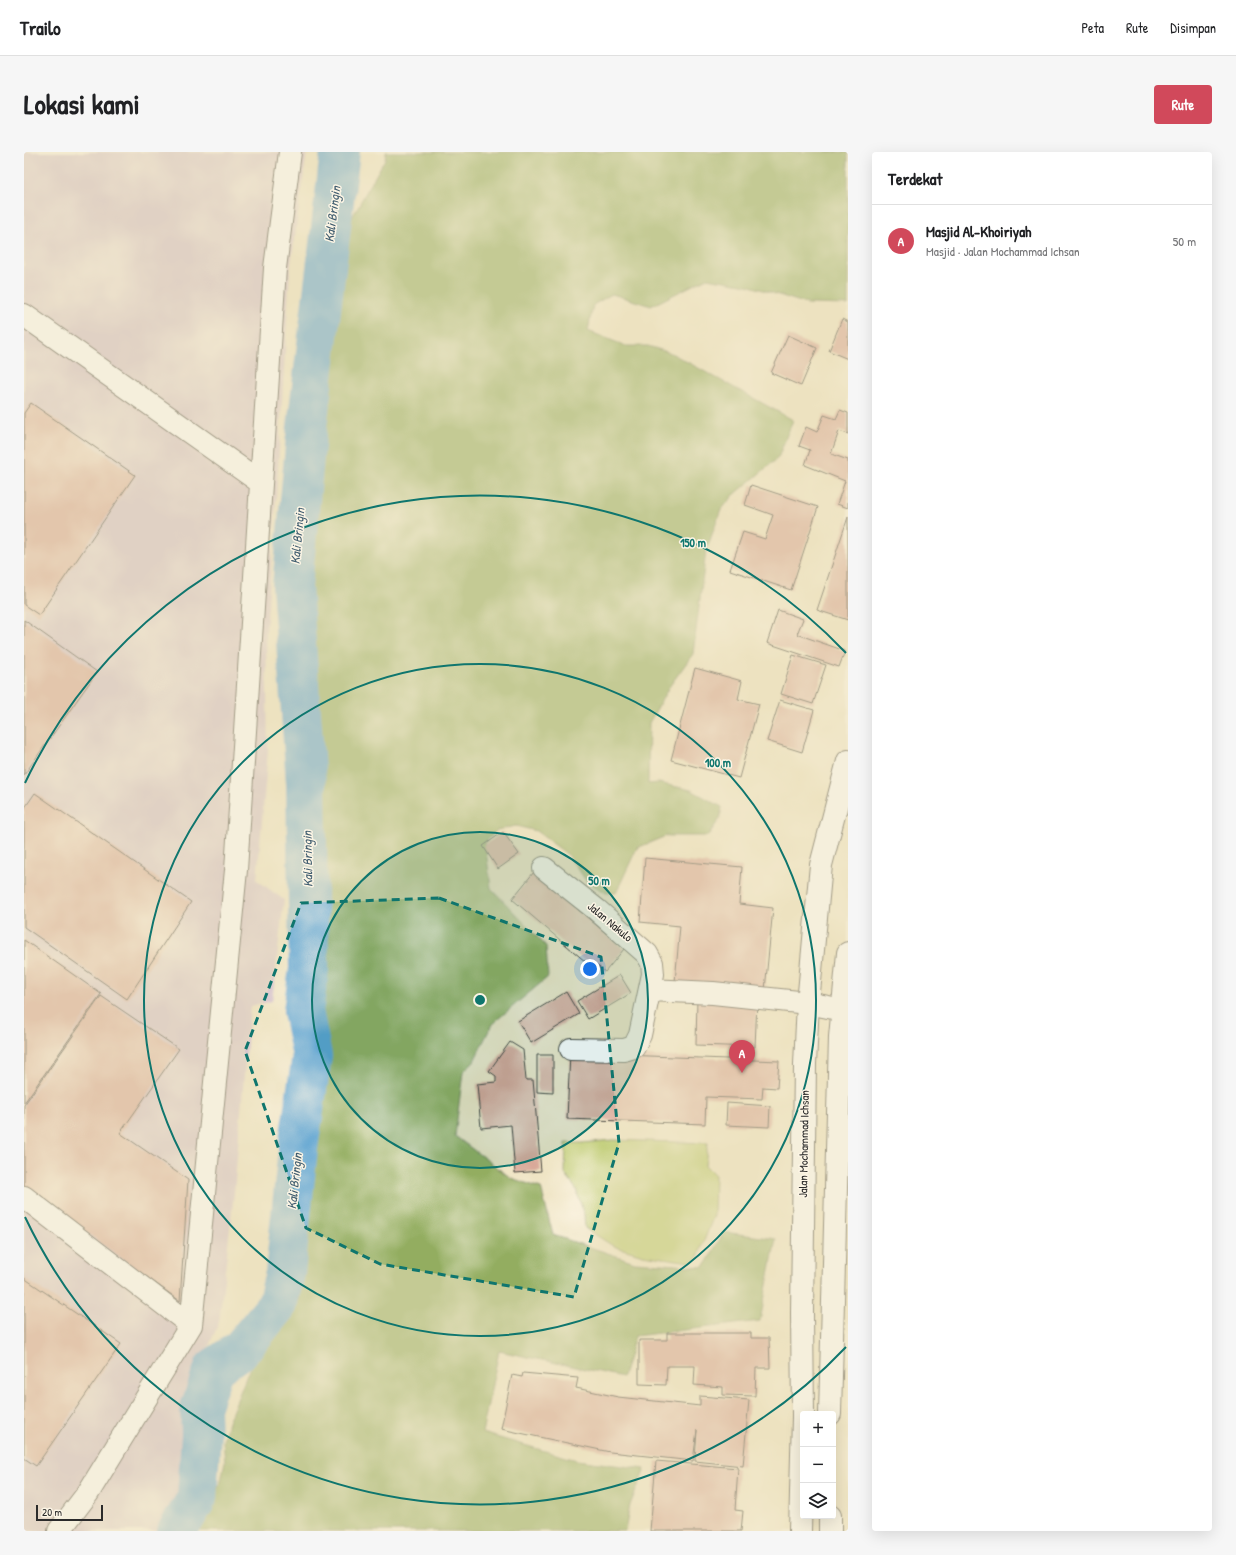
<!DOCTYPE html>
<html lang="id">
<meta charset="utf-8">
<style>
:root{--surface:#fff;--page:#f6f6f6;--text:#202124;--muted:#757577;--line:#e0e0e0;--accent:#d1495b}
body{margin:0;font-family:"Patrick Hand",sans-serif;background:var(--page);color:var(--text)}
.controls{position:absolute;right:12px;bottom:12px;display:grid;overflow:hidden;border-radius:4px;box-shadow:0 4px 16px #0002}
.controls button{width:36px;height:36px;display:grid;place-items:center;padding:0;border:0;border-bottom:1px solid var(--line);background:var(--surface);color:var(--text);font:20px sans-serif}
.scale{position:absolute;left:12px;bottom:10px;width:67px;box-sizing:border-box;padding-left:4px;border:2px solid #2b2b2b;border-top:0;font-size:11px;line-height:14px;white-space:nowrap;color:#2b2b2b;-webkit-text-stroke:3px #fcf5e5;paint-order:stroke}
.you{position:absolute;left:566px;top:817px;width:14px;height:14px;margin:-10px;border:3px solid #fff;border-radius:50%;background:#1a73e8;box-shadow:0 0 0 6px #1a73e833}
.badge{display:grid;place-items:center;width:26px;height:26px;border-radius:50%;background:var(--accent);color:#fff;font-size:13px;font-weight:700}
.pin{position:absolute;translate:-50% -33px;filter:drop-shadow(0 1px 2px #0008)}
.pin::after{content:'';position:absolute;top:21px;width:14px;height:12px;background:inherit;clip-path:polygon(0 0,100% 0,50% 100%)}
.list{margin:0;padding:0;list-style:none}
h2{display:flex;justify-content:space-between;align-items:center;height:52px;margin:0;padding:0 16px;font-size:17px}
h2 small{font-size:13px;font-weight:400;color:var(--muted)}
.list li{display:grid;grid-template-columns:26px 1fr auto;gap:12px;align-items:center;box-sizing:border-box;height:72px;padding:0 16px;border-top:1px solid var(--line)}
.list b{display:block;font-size:15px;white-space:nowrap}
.list p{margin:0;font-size:13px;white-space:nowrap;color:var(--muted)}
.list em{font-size:13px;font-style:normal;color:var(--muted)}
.icon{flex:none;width:22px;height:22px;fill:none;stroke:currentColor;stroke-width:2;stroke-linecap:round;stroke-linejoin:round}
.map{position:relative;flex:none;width:824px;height:1379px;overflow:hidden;border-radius:4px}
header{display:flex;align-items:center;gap:24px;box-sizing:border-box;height:56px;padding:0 20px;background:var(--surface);border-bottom:1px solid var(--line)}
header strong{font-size:19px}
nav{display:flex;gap:22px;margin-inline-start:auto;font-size:14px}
.intro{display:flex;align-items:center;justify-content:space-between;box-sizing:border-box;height:96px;padding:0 24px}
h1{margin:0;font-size:28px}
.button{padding:10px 18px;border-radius:4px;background:var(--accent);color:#fff;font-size:14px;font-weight:700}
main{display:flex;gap:24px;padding:0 24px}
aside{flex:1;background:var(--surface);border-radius:4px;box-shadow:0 4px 16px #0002}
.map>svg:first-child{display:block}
</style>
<header>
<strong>Trailo</strong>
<nav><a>Peta</a><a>Rute</a><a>Disimpan</a></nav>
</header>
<div class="intro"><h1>Lokasi kami</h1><a class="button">Rute</a></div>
<main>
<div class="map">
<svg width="824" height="1379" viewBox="0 0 824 1379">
<rect width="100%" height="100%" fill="#fcf5e5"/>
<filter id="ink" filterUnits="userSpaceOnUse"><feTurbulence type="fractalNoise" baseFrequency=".025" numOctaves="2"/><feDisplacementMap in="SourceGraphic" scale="8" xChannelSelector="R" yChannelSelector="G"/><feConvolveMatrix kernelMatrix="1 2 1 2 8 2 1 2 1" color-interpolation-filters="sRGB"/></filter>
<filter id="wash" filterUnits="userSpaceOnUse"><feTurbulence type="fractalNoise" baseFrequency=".012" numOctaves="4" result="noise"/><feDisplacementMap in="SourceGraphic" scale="16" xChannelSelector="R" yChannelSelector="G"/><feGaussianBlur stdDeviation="0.9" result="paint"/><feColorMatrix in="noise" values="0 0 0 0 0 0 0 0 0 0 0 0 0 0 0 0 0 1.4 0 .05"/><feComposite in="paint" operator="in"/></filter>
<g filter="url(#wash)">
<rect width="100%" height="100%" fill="#ede2c0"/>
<path fill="#d1bdc9" d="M0 0H283L266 119 251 364 242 480 244 598 233 728 260 748 248 849 226 854 210 1041 195 1170 169 1233 161 1289V1355L146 1379H0Z"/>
<path fill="#bac96c" stroke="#727a4c" d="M588 988 684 991 681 1013 691 1023 690 1063 673 1107 666 1110 619 1103 589 1094 561 1076 560 1062 552 1037 541 1022 542 991H559Z"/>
<path fill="#93ad60" stroke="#5f6c46" d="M362 0H824V153L783 152 723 133 683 126 627 154 588 142 569 153 564 179 602 194H624L647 201 769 268 754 306 710 343 697 358 682 399 669 502 645 535 625 571 624 632 635 631 667 638 698 655 696 666 684 684H642L613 696 592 741H582L563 730 544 703 512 679 492 674 473 678 461 691 467 736 522 794 524 825 468 872 450 909 439 920 431 984 487 1026 517 1036 529 1083 611 1110 680 1115 700 1080 752 1087 736 1169 611 1184 599 1225 475 1199 458 1281 553 1308 621 1317 606 1353 601 1379H173L197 1329 201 1309 199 1289 204 1270 231 1203 261 1173 275 1147 281 1095 282 1004 298 886 300 723 290 625 284 472 293 357 296 228 328 65 361 7Z"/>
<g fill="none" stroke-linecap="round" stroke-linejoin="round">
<path stroke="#5ba3d2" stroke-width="40" d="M153 1379 173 1346 177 1282 176 1256 190 1216 216 1198 253 1153 261 1121 274 996 288 904 279 859 285 817 282 632 268 434 282 283 316 0"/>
</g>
<g id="blocks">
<path fill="#d7a595" d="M818 167 824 170V207L805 199Z
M764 183 793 196 777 234 747 221Z
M7 251 111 323 15 463 0 453V261Z
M816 258 824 261V282L815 279 807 302 824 308V356L813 352 821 329 781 313 786 298 775 294 782 275 793 280 800 263 812 267Z
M727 333 794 355 767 438 706 418 719 380 741 387 749 363 721 353Z
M824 365V468L793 458Z
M754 458 779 467 773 482 821 499 815 515 743 491Z
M0 468 73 520 0 623Z
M769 503 802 513 789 552 757 542Z
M671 516 718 529 714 547 735 552 715 626 647 608Z
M756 548 790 558 778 600 743 589Z
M11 641 167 750 103 847 0 775V657Z
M479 680 495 702 474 717 459 694Z
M621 706 718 715 715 752 749 756 741 838 651 830 656 774 616 770Z
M510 720 600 797 581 820 571 812 569 816 488 747Z
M0 788 77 842 0 951Z
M596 823 607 841 564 867 553 849Z
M542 840 555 862 507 891 494 869Z
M77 844 155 897 96 981 164 1028 156 1149 0 1035V953Z
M673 847 733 849 731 895 672 893Z
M486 890 499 898 502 928H509L517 1019 491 1021 487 973 457 976 453 932 472 930V924L465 919Z
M546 901 755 909 753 936 739 935 738 947 682 945 681 972 543 967Z
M513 903H529V941L513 940Z
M703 951 746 954 745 975 702 973Z
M0 1126 97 1192 12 1314 0 1306Z
M643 1181H727V1186H745L746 1216H732L731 1244 699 1243V1235L670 1233 671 1214H643L642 1233 615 1232V1188H643Z
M499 1221 554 1226 552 1236 594 1245 676 1254V1244L725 1248 719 1314 671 1309 673 1278 669 1309 586 1300 477 1277 488 1223 498 1225Z
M632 1309 714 1316 711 1358 719 1359 717 1379H626Z"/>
</g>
</g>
<g filter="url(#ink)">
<use href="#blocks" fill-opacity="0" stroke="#484641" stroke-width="1"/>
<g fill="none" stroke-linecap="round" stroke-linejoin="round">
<defs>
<path id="minor" d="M0 163 236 330
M520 716 573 758 623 802 628 811 629 822 616 883 610 895 600 898 547 897
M626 838 689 841 784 851 824 859
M0 1045 167 1173 64 1341 35 1379
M167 1173 212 718 251 116 266 0"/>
<path id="major" d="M806 1262 816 885 824 801
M776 1379 779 1265 778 1161 781 912 784 851 797 713 824 609
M806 1379V1364"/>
</defs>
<use href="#minor" stroke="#484641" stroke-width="24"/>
<use href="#major" stroke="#484641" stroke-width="24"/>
<use href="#minor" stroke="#fff" stroke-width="22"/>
<use href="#major" stroke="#fff" stroke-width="22"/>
</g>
</g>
<path d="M0 0H824V1379H0ZM415 746 577 805 595 991 550 1145 356 1112 282 1076 221 899 277 751Z" fill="#ede2c0" fill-opacity=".55" fill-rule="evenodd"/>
<path fill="none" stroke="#0f766e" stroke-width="3" stroke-dasharray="8 5" stroke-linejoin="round" d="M415 746 577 805 595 991 550 1145 356 1112 282 1076 221 899 277 751Z"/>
<circle cx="456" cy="848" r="168" fill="#0f766e" fill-opacity=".12"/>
<g fill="none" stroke="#0f766e" stroke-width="2">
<circle cx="456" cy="848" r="168"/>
<circle cx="456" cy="848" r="336"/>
<path d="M822 1195A504 504 0 0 1 1 1065M1 631A504 504 0 0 1 822 501"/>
</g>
<g text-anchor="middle" stroke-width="3" stroke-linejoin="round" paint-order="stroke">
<g font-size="12" fill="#2b2b2b" stroke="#fcf5e5">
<text transform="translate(586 770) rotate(40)" y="4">Jalan Nakulo</text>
<text transform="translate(780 992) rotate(-89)" y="4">Jalan Mochammad Ichsan</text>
</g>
<g font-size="13" font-style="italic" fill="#3e5b6e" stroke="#fcf5e5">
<text transform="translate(308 62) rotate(-83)" y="5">Kali Bringin</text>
<text transform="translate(273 384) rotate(-85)" y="5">Kali Bringin</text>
<text transform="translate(283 707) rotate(-91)" y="5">Kali Bringin</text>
<text transform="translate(270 1029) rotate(-84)" y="5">Kali Bringin</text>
</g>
</g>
<circle cx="456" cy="848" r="6" fill="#0f766e" stroke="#fcf5e5" stroke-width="2"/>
<g font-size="12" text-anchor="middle" font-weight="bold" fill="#0f766e" stroke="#fcf5e5" stroke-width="3" stroke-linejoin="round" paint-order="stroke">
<text x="669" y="395">150 m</text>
<text x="694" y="615">100 m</text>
<text x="575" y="733">50 m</text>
</g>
</svg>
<div class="controls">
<button>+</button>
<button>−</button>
<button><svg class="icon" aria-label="layers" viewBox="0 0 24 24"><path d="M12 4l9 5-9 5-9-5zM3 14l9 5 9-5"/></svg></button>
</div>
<div class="scale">20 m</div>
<div class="you"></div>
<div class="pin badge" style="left:718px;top:921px">A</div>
</div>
<aside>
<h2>Terdekat<small></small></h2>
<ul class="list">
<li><span class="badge">A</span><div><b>Masjid Al-Khoiriyah</b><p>Masjid · Jalan Mochammad Ichsan</p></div><em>50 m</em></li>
</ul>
</aside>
</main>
